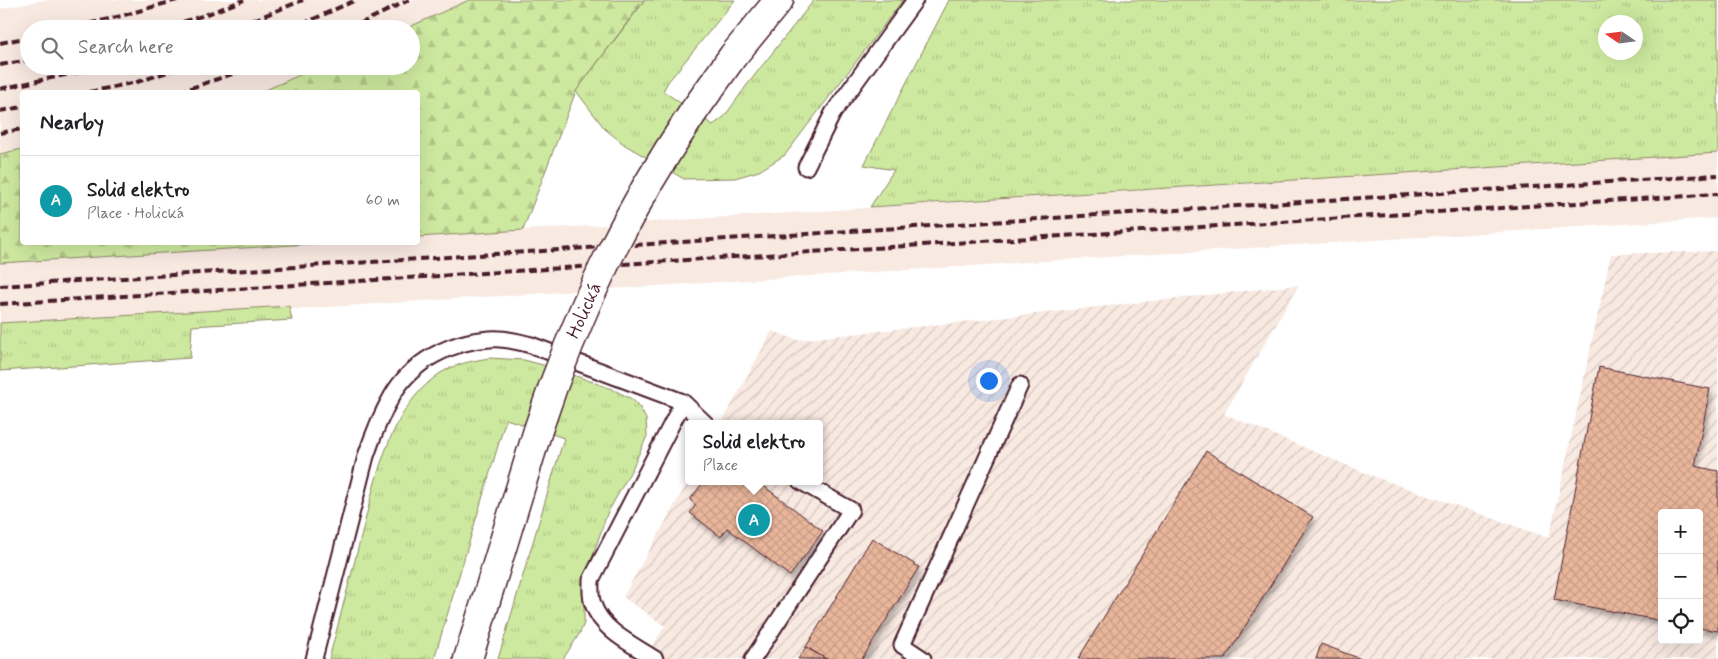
<!DOCTYPE html>
<meta charset="utf-8">
<style>
:root{--surface:#fff;--page:#f6f6f6;--text:#202124;--muted:#757577;--line:#e0e0e0;--accent:#db2777}
body{margin:0;font-family:Mynerve,sans-serif;background:var(--page);color:var(--text)}
.controls{position:absolute;right:15px;bottom:15px;display:grid;overflow:hidden;border-radius:5px;box-shadow:0 5px 20px #0002}
.controls button{width:45px;height:45px;display:grid;place-items:center;padding:0;border:0;border-bottom:1px solid var(--line);background:var(--surface);color:var(--text);font:25px sans-serif}
.compass{position:absolute;left:1598px;top:15px;width:45px;height:45px;border-radius:50%;background:var(--surface);box-shadow:0 5px 20px #0002;rotate:283deg}
.you{position:absolute;left:988px;top:380px;width:18px;height:18px;margin:-12px;border:4px solid #fff;border-radius:50%;background:#1a73e8;box-shadow:0 0 0 8px #1a73e833}
.badge{display:grid;place-items:center;width:32px;height:32px;border-radius:50%;background:var(--accent);color:#fff;font-size:16px;font-weight:700}
.pin{position:absolute;translate:-50% -50%;border:2px solid #fff;box-shadow:0 1px 5px #0006}
.popup{position:absolute;left:685px;top:420px;width:138px;height:65px;box-sizing:border-box;display:grid;place-content:center;border-radius:5px;background:var(--surface);filter:drop-shadow(0 1px 4px #0005);font-size:16px;white-space:nowrap;color:var(--muted)}
.popup b{font-size:19px;color:var(--text)}
.popup::after{content:'';position:absolute;left:50%;top:100%;margin-left:-10px;border:10px solid transparent;border-top-color:var(--surface)}
.list{margin:0;padding:0;list-style:none}
h2{display:flex;justify-content:space-between;align-items:center;height:65px;margin:0;padding:0 20px;font-size:21px}
h2 small{font-size:16px;font-weight:400;color:var(--muted)}
.list li{display:grid;grid-template-columns:32px 1fr auto;gap:15px;align-items:center;box-sizing:border-box;height:90px;padding:0 20px;border-top:1px solid var(--line)}
.list b{display:block;font-size:19px;white-space:nowrap}
.list p{margin:0;font-size:16px;white-space:nowrap;color:var(--muted)}
.list em{font-size:16px;font-style:normal;color:var(--muted)}
.icon{flex:none;width:28px;height:28px;fill:none;stroke:currentColor;stroke-width:2;stroke-linecap:round;stroke-linejoin:round}
.map{position:relative;flex:none;width:1718px;height:659px;overflow:hidden}
.search{position:absolute;background:var(--surface);box-shadow:0 5px 20px #0002;left:20px;top:20px;width:400px;height:55px;display:flex;align-items:center;gap:12px;box-sizing:border-box;padding:0 18px;border-radius:28px;color:var(--muted);font-size:19px}
.panel{position:absolute;background:var(--surface);box-shadow:0 5px 20px #0002;left:20px;top:90px;width:400px;height:155px;border-radius:5px}
.map>svg:first-child{display:block}
</style>
<div class="map">
<svg width="1718" height="659" viewBox="0 0 1718 659">
<defs>
<pattern id="industrial-furrows" width="10" height="10" patternUnits="userSpaceOnUse" patternTransform="scale(1.25)"><rect width="10" height="10" fill="#f8e9e1"/><path d="M-1 1l2-2M0 10L10 0M9 11l2-2" fill="none" stroke="#d6c7c1"/></pattern>
<pattern id="grass-tufts" width="24" height="20" patternUnits="userSpaceOnUse" patternTransform="scale(1.25)"><rect width="24" height="20" fill="#cde99f"/><path d="M3 7l-1-3M5 7V3M7 7l1-3M15 17l-1-3M17 17v-4M19 17l1-3" fill="none" stroke="#b2c789"/></pattern>
<pattern id="forest-firs" width="22" height="20" patternUnits="userSpaceOnUse" patternTransform="scale(1.25)"><rect width="22" height="20" fill="#cde99f"/><path d="M5 1l3.5 6h-7zM16 11l3.5 6h-7z" fill="#b2c789"/></pattern>
<pattern id="building-cross-hatch" width="8" height="8" patternUnits="userSpaceOnUse" patternTransform="scale(1.25)"><rect width="8" height="8" fill="#e9b69b"/><path d="M0 0l8 8M0 8l8-8" fill="none" stroke="#c99c86"/></pattern>
<filter id="shadow"><feDropShadow dx="3" dy="5.5" stdDeviation="2.5" flood-color="#0004"/></filter>
</defs>
<rect width="100%" height="100%" fill="#fff"/>
<filter id="ink" filterUnits="userSpaceOnUse"><feTurbulence type="fractalNoise" baseFrequency=".02" numOctaves="2"/><feDisplacementMap in="SourceGraphic" scale="10" xChannelSelector="R" yChannelSelector="G"/><feConvolveMatrix kernelMatrix="1 2 1 2 8 2 1 2 1" color-interpolation-filters="sRGB"/></filter>
<g filter="url(#ink)">
<path fill="#f8e9e1" d="M44 0H469L405 29H29V66H320L261 92H22V149L0 154V9Z
M1718 153V218L0 328V263L325 243 418 242V237Z"/>
<path fill="url(#industrial-furrows)" fill-rule="evenodd" d="M1718 251V659H644L665 626 623 597 689 480 819 481V424H721L772 331 797 340 1299 285 1224 414 1375 477 1549 538 1611 254ZM1662 513H1699V640H1662Z"/>
<path fill="url(#grass-tufts)" stroke="#8c8465" fill-rule="evenodd" d="M645 0H735L668 82 663 91 713 125 724 117 747 85 814 0H903L785 155 759 171 735 178 684 179 625 145 605 129 576 91Z
M949 0H1718V153L870 207 894 170 864 165ZM1606 22H1636V52H1606Z
M289 306 292 320 192 326 190 358 0 371V323Z
M489 358 524 360 554 368 612 389 632 399 639 406 646 419 647 436 632 469 607 514 584 581V623L580 633 563 659H498L564 438 506 419 434 659H329C339 621 349 583 359 545 374 487 387 410 439 374 454 364 472 361 489 358Z"/>
<path fill="url(#forest-firs)" stroke="#8c8465" d="M469 0H644L576 91 523 230 418 237V92H261L320 66H411V29H405Z
M22 149V242L325 243 0 263V154Z"/>
<path fill="url(#building-cross-hatch)" stroke="#4a1f2b" filter="url(#shadow)" d="M1599 367 1710 389 1695 466 1718 471V631L1699 628V513H1662V621L1554 600Z
M1206 451 1313 517 1225 659H1078Z
M704 481H757L823 531 790 576 727 528 721 537 690 513 696 505 690 500Z
M872 538 919 567 862 659H826L806 647Z
M1321 644 1361 659H1316Z
M806 647 826 659H798Z"/>
<g fill="none" stroke-linecap="round" stroke-linejoin="round">
<defs>
<path id="service" d="M806 167 833 113 915 0
M314 659 366 456C373 435 381 415 392 396 411 362 451 341 490 339 504 338 517 341 531 345L683 402 706 424
M655 659C632 644 602 631 593 604 590 597 591 588 591 580L683 402
M753 659 851 510 800 481
M923 659 902 645 1020 385"/>
<path id="tertiary" d="M694 111 733 56 779 0
M468 659 538 430"/>
</defs>
<use href="#service" stroke="#4a1f2b" stroke-width="19"/>
<use href="#tertiary" stroke="#4a1f2b" stroke-width="31"/>
<use href="#service" stroke="#fff" stroke-width="15"/>
<use href="#tertiary" stroke="#fff" stroke-width="28"/>
<path stroke="#4a1f2b" stroke-width="4" stroke-dasharray="8 4" stroke-linecap="butt" d="M66 29 121 16 177 0
M160 29 205 15 244 0
M231 29 303 0
M291 29 356 0
M349 29 409 0
M0 43 29 37
M0 65 29 60
M0 89 107 66
M89 92 137 82 186 66
M179 92 256 66
M0 111 22 107
M0 133 22 129
M0 286 1718 175
M0 304 1718 194"/>
<defs>
<path id="tertiary-bridge" d="M538 430C576 314 625 213 694 111"/>
</defs>
<use href="#tertiary-bridge" stroke="#4a1f2b" stroke-width="31" stroke-linecap="butt"/>
<use href="#tertiary-bridge" stroke="#fff" stroke-width="28"/>
</g>
</g>
<g text-anchor="middle" stroke-width="5" stroke-linejoin="round" paint-order="stroke">
<g font-size="19" fill="#4a1f2b" stroke="#fff">
<text transform="translate(583 310) rotate(-66)" y="7">Holická</text>
</g>
</g>
</svg>
<div class="controls">
<button>+</button>
<button>−</button>
<button><svg class="icon" aria-label="locate" viewBox="0 0 24 24"><circle cx="12" cy="12" r="6"/><path d="M12 2v4M12 18v4M2 12h4M18 12h4"/></svg></button>
</div>
<svg class="compass" viewBox="-18 -18 36 36"><path d="M0-13l5 13h-10z" fill="#e53935"/><path d="M0 13l5-13h-10z" fill="#757577"/></svg>
<div class="you"></div>
<div class="pin badge" style="left:754px;top:520px;background:#0f9aa8">A</div>
<div class="popup"><b>Solid elektro</b>Place</div>
<div class="search"><svg class="icon" aria-label="search" viewBox="0 0 24 24"><circle cx="10" cy="10" r="6"/><path d="M15 15l6 6"/></svg>Search here</div>
<section class="panel">
<h2>Nearby<small></small></h2>
<ul class="list">
<li><span class="badge" style="background:#0f9aa8">A</span><div><b>Solid elektro</b><p>Place · Holická</p></div><em>60 m</em></li>
</ul>
</section>
</div>
